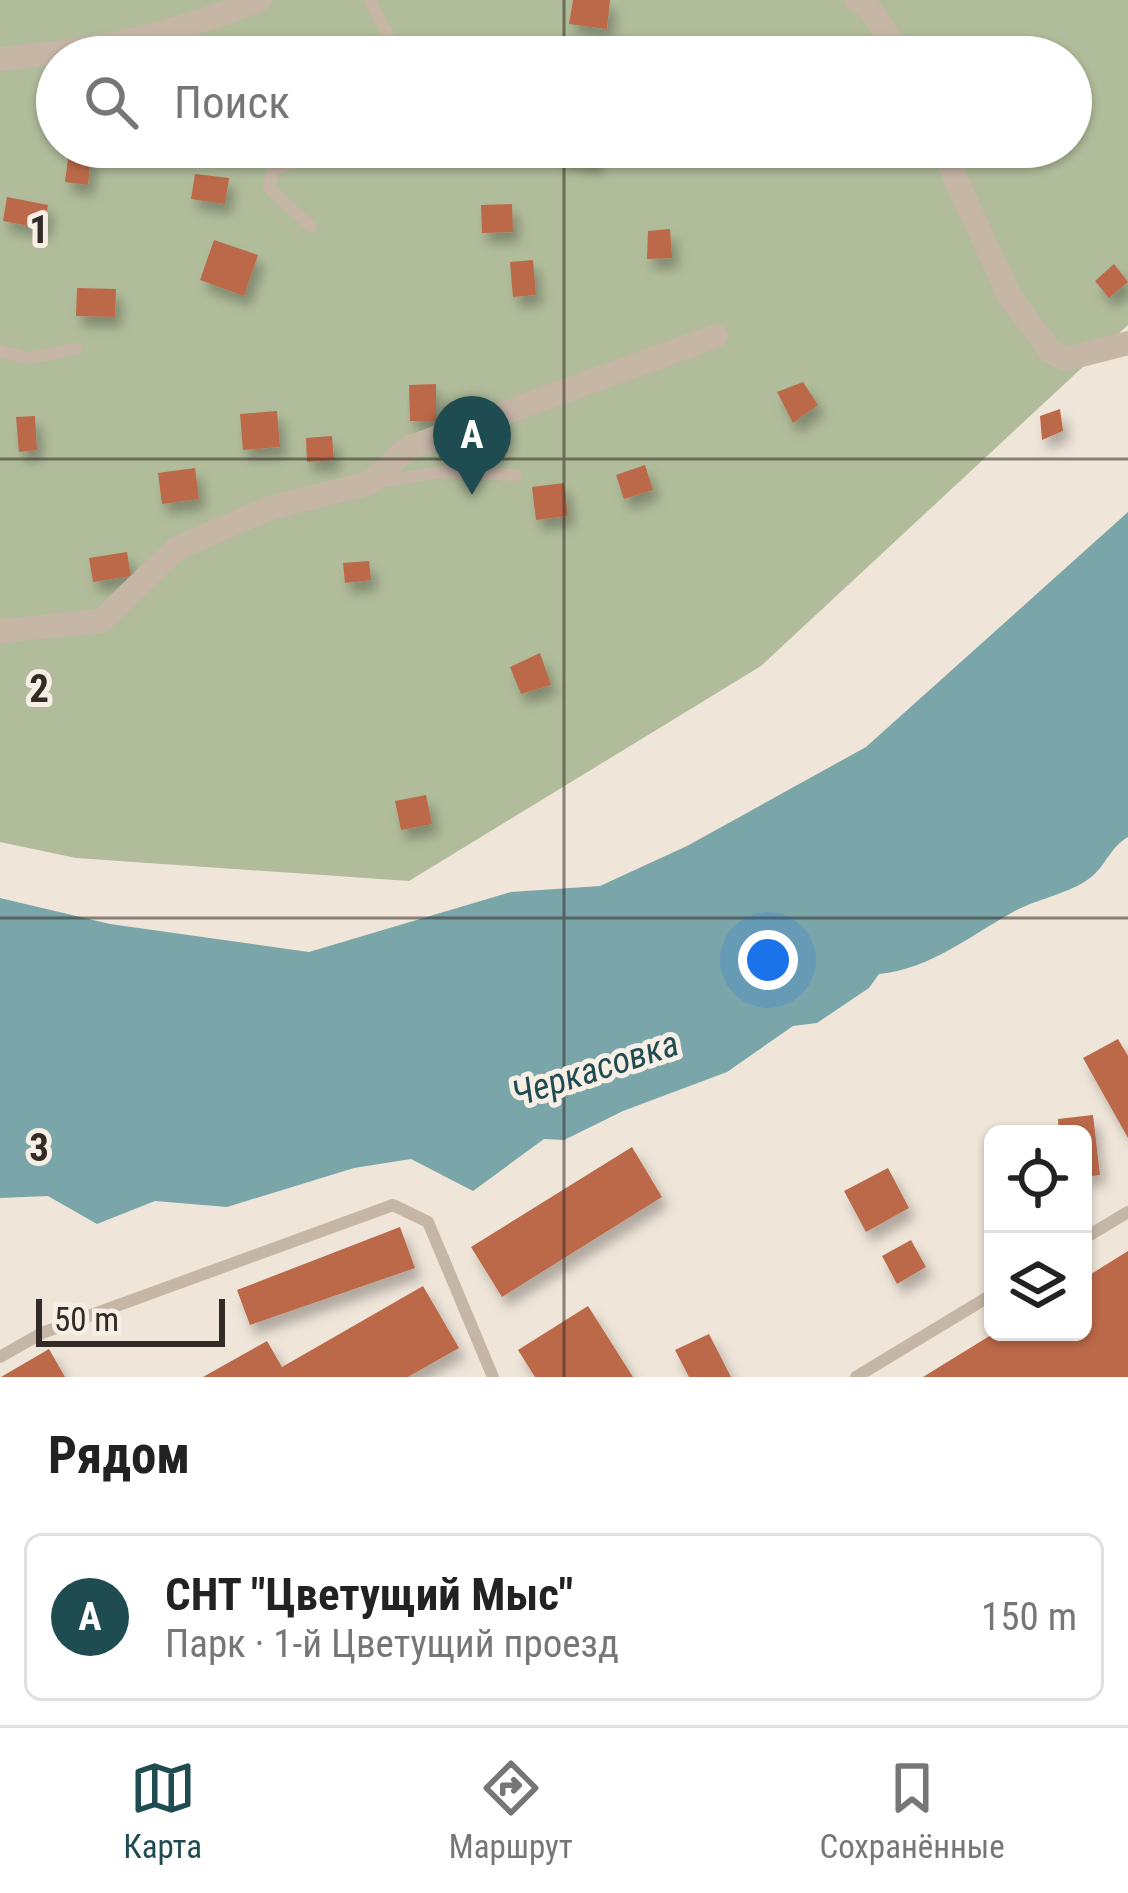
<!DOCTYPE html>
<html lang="ru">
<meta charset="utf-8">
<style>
:root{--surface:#fff;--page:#f2f2f2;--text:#222;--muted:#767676;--line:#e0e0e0;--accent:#1f4c51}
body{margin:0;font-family:"Roboto Condensed",sans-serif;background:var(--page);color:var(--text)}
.controls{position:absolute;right:36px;bottom:36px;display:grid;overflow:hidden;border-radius:18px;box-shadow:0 3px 9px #0004}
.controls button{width:108px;height:108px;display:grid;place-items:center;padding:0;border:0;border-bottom:3px solid var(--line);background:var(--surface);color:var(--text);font:60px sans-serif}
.scale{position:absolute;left:36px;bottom:30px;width:189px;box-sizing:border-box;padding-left:12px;border:6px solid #332b26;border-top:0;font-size:33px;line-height:42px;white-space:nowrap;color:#332b26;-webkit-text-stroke:9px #f7efe5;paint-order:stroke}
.you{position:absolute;left:768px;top:960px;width:42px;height:42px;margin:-30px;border:9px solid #fff;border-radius:50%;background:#1a73e8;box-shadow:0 0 0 18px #1a73e833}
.badge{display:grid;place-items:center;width:78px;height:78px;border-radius:50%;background:var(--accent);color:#fff;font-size:39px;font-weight:700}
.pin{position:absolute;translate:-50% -99px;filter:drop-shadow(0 3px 6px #0008)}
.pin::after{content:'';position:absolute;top:63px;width:42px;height:36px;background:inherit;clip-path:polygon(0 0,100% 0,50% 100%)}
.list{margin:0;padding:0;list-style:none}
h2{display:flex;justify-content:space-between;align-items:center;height:156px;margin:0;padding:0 48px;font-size:51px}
h2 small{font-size:39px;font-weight:400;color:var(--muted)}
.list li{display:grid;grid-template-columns:78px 1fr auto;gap:36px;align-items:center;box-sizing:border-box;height:168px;margin:0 24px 24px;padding:0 24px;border:3px solid var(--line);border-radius:18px}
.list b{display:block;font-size:45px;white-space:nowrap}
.list p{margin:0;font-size:39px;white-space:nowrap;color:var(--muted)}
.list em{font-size:39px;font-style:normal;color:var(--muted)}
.icon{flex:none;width:66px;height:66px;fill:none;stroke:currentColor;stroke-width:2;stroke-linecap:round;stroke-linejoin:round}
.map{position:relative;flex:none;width:1128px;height:1377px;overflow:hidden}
.search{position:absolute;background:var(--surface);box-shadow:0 3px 9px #0004;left:36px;right:36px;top:36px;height:132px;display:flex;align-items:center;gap:30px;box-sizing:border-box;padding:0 42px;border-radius:66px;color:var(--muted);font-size:45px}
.sheet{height:348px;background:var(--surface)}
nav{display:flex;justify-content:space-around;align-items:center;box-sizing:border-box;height:168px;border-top:3px solid var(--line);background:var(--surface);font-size:33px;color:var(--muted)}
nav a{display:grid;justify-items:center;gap:6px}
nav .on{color:var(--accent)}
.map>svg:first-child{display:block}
</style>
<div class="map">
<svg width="1128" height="1377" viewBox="0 0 1128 1377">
<defs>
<filter id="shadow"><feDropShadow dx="6" dy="10" stdDeviation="6" flood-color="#0004"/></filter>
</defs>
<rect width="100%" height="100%" fill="#efe5d9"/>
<path fill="#b0bc9a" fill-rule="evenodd" d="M0 0H1128V325L761 666 409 881 76 858 0 842ZM57 57H1071V147H57Z"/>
<path fill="#7aa6aa" d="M1128 512V837C1110 847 1106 866 1090 878 1069 894 1036 899 1013 912 968 937 930 969 879 974L869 988 817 1023 793 1026 727 1072 623 1111 564 1140 544 1139 473 1191 411 1159 354 1168 227 1207 155 1201 97 1224 48 1196 0 1198V898L110 924 309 952 511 892 600 886 687 846 866 747Z"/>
<path fill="#bc694a" filter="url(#shadow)" d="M573 0H610L607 29 569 24Z
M847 39 855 57H807Z
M559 147H599L595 164 557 156Z
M69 151 91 154 88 185 65 182Z
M195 174 229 178 225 204 191 199Z
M7 197 48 205 44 229 3 221Z
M512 204 513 232 482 233 481 205Z
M670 229 672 258 647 259 648 231Z
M214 240 258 255 244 296 200 280Z
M533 260 536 295 513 297 510 262Z
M1114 264 1128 282 1109 298 1095 281Z
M77 288 116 289 115 317 76 316Z
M803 382 818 405 793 423 777 392Z
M436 384V421H410L409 385Z
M1060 409 1063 431 1042 440 1040 416Z
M277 411 280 447 243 450 240 414Z
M35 416 37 450 19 452 16 417Z
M332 436 334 460 307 462 306 438Z
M645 465 653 490 624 499 616 475Z
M195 468 199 499 162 504 158 473Z
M564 483 568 516 536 520 532 487Z
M127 552 131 576 93 582 89 558Z
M369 561 371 580 345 583 343 563Z
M540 653 551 685 521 694 510 667Z
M426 795 432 824 401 830 395 801Z
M1118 1039 1128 1056V1138L1083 1058Z
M1093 1115 1100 1175 1083 1177V1134H1059L1058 1119Z
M632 1147 662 1197 502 1297 471 1247Z
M888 1168 909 1208 866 1232 844 1191Z
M400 1227 415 1268 250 1325 237 1290Z
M911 1240 926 1267 897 1284 882 1256Z
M1128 1251V1377H923L996 1332H1083V1279Z
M423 1286 459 1348 408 1377H203L267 1341 282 1367Z
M588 1306 633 1377H535L518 1350Z
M709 1334 731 1377H689L675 1350Z
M49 1349 65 1377H1Z"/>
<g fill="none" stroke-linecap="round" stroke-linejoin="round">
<path stroke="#c6b6a6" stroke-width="12" d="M370 0 399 57
M311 227 269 188 273 170 337 147
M0 351 27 358 76 349
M377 482 442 472 516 475
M1083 1239 1128 1212
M0 1357 42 1333 393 1205 428 1222 493 1377
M856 1377 993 1294"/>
<path stroke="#c6b6a6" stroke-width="24" d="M856 0 868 7 903 57
M0 59C102 49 164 37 260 0
M941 147 1010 297 1051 352 1066 359 1128 343
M0 631 101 621 177 548 270 508 370 483 408 448 716 336"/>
</g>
<path fill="none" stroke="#332b26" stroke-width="3" stroke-opacity="0.55" d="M564 0V57M564 147V1377M0 459H1128M0 918H1128"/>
<g text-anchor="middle" stroke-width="10" stroke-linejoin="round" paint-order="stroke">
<g font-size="36" font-style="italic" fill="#1f4c51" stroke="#f7efe5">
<text transform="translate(595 1068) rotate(-18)" y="13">Черкасовка</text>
</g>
</g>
<g font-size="39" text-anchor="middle" font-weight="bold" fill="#332b26" stroke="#f7efe5" stroke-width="10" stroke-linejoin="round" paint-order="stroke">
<text x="39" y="243">1</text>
<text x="39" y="702">2</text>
<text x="39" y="1161">3</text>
</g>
</svg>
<div class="controls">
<button><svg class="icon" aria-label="locate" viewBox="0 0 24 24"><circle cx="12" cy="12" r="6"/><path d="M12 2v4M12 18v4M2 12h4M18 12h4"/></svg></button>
<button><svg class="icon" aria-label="layers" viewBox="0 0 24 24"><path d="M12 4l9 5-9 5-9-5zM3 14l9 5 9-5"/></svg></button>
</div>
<div class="scale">50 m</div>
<div class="you"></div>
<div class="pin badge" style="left:472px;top:495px">A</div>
<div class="search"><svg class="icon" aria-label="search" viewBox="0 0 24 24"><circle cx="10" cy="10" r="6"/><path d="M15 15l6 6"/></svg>Поиск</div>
</div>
<section class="sheet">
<h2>Рядом<small></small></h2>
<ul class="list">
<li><span class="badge">A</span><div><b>СНТ &quot;Цветущий Мыс&quot;</b><p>Парк · 1-й Цветущий проезд</p></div><em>150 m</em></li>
</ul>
</section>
<nav>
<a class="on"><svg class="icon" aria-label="map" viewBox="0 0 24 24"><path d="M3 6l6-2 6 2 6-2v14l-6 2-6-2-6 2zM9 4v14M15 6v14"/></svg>Карта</a>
<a><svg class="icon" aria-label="directions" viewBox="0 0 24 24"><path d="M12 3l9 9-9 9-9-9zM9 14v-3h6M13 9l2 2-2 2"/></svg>Маршрут</a>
<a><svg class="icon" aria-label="saved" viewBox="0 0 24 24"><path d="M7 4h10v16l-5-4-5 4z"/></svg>Сохранённые</a>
</nav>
